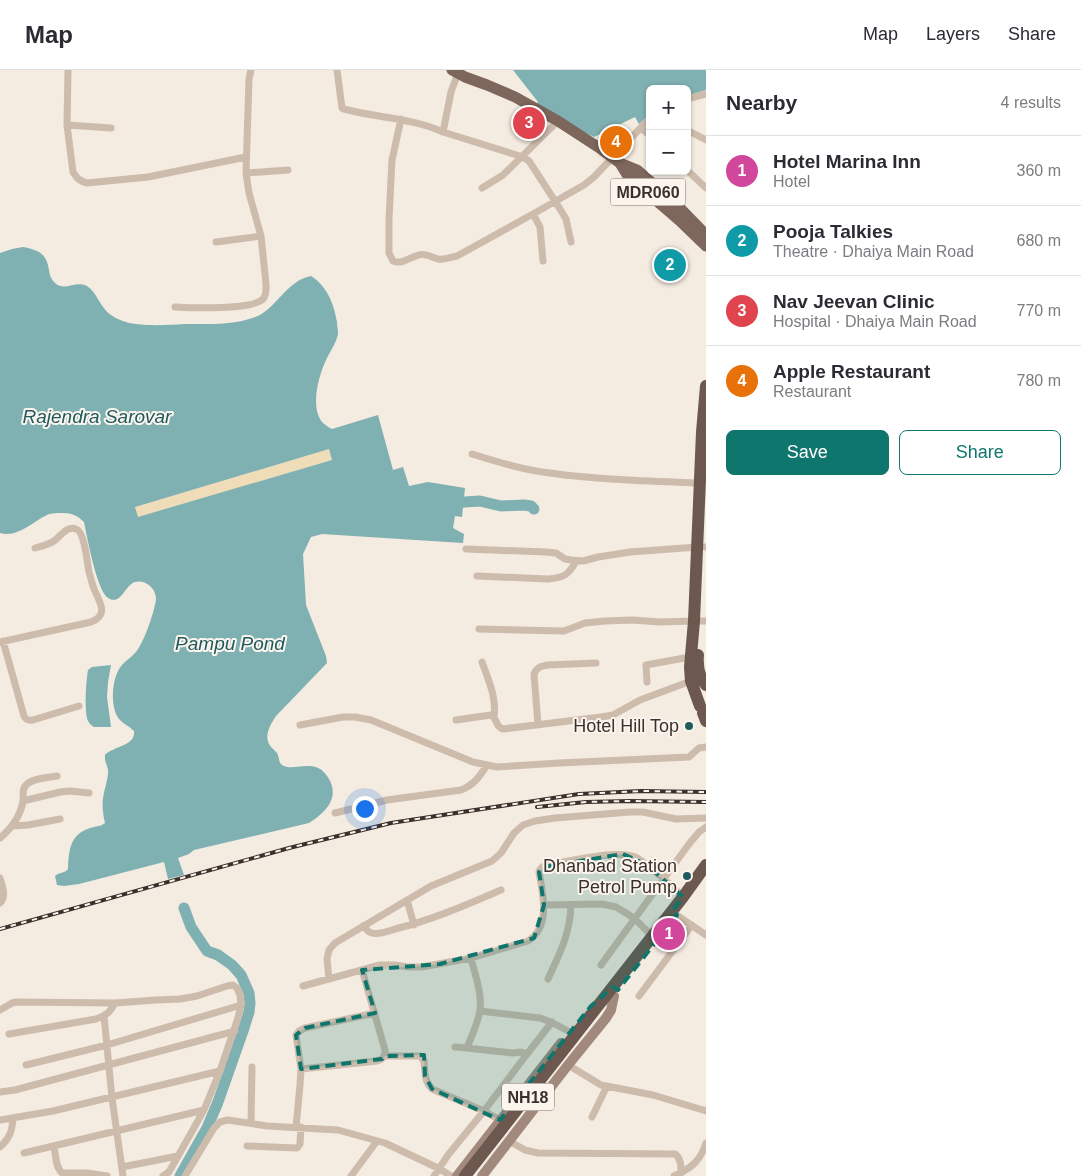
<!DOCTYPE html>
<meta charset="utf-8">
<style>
:root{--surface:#fff;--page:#f2f2f3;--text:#2b2b33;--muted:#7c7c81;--line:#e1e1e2;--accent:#0f766e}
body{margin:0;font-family:Arial,sans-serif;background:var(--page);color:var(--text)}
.controls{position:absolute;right:15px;top:15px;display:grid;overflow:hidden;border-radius:8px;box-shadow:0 1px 4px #0004}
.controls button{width:45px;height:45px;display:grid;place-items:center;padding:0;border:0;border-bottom:1px solid var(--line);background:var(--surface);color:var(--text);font:25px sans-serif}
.you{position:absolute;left:364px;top:738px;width:18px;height:18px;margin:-12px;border:4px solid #fff;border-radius:50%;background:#1a73e8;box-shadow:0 0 0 8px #1a73e833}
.badge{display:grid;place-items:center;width:32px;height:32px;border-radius:50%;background:var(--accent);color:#fff;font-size:16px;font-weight:700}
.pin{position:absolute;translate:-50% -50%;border:2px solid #fff;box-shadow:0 1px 5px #0006}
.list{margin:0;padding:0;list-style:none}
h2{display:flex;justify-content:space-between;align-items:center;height:65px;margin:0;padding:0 20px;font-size:21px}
h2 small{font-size:16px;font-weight:400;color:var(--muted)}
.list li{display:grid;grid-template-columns:32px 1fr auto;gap:15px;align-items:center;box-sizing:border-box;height:70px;padding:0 20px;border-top:1px solid var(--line)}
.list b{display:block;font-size:19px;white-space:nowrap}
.list p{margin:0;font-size:16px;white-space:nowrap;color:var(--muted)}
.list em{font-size:16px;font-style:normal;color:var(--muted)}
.actions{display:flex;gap:10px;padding:15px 20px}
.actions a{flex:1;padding:11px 0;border:1px solid var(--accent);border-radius:8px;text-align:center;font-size:18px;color:var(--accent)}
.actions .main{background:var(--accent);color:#fff}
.map{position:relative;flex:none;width:706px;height:1106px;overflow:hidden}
header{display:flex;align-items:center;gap:30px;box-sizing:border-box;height:70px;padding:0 25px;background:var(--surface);border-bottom:1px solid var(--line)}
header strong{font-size:24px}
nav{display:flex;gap:28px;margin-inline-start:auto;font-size:18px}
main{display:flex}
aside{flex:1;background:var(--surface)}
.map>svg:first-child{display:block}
</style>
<header>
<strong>Map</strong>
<nav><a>Map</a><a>Layers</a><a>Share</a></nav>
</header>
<main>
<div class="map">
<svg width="706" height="1106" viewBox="0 0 706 1106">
<rect width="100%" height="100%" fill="#f4ebe1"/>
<path fill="#efdcb8" d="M329 379 332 390 138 448 135 437Z"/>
<path fill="#7fb0b2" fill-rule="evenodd" d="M513 0H706V20L687 26V19H650V44L639 54 635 47 594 67 555 48 536 35 538 32Z
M23 177C33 179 43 181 47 192 50 200 48 206 55 213 65 222 76 210 87 216 97 222 100 238 111 245 118 250 127 253 136 254 152 256 169 255 185 254 204 254 224 255 242 251 249 249 258 247 263 243 280 231 290 210 311 206 327 216 334 234 337 252 337 256 338 260 338 264 336 273 331 280 327 288 319 304 311 333 320 349 322 353 328 357 332 359L378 345 393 400 403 397 409 416 428 412 465 418 462 447 455 446 453 458 464 464 463 473 322 464 311 467 303 484 306 535 326 586 327 593 276 646C271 654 264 664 269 674 271 678 275 680 277 683 280 688 278 694 284 696 292 700 308 693 318 698 323 700 326 704 329 709 340 728 325 743 309 753L194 780 189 784 178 788 184 805 168 809 164 792 79 814 64 816 57 815 55 806C59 802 64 804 68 799 69 781 69 765 90 758 96 756 100 757 105 753 103 744 102 737 103 728 104 720 107 713 108 704 109 697 104 692 105 685 114 676 136 676 134 661 128 655 121 653 117 646 110 633 112 606 122 595 127 589 134 586 138 579 145 569 155 540 156 529 156 518 145 509 135 512 125 515 121 536 108 528 97 521 87 467 84 452 78 446 72 443 63 443 58 443 51 443 47 445 32 452 18 468 0 463V183L12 179ZM329 379 332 390 138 447 135 437Z
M111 595 108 612 107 627 111 657H94C91 655 90 654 88 651 84 642 86 611 88 600L92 597Z"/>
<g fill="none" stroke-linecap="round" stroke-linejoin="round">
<path stroke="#7fb0b2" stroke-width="11" d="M450 433 480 431 501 436 524 435 531 436 534 439
M180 1106 207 1058 218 1032 243 961 249 942 250 933 249 923 241 905 232 895 218 885 207 881 191 857 184 838"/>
<path stroke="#cdbbac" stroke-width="7" d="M68 0 67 55 73 102C77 109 80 111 87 113L148 107 246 87
M337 0 342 38 344 39C377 48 412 48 443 62L523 87 529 91 555 131 566 149 571 172
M687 29 706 24
M401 49 392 90 389 149V183L393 191C403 195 409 187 419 185 426 183 431 187 438 189 444 190 451 187 457 186L533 144 584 115 594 107 650 48
M67 55 111 58
M641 58 650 66
M687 60 706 70
M443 62 451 22 458 3
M687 100 706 118
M246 103 288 100
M482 118 503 105 558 51
M533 144 540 157 543 191
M216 172 261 166
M175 237C192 238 252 240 263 229 267 224 266 219 266 214L261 166 249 123 246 103 249 9 251 0
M472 384C498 392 523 400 550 403 600 410 650 411 700 413
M705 477H706
M466 479 546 482 556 483 565 489 571 490 583 491 598 487 630 482 698 477
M477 506 548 509C563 508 569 505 576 491
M701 551H706
M479 559 564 561 585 553 605 551 632 550 660 552 694 551
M3 571 24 646C26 650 28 651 33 650L79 636
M0 572 91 552C109 545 100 533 95 521 92 515 91 508 89 502 87 493 85 462 76 459 67 455 60 467 54 471 48 475 42 476 35 478
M482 592C488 609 497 628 494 647
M647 612 646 595 690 587
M456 650 491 645C498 649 495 657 503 659L601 647 613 645 640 630 691 611
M300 655 343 647H355L371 650 473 692 497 697 559 693 689 687 699 678 706 677
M538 655 534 604C537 597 541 596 548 595L596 593
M23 731 60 722 70 721 89 723
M335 743 387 730 461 720C474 715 480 706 487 695
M12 756 28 755 60 749
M0 768C11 759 20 746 23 732 24 726 21 719 27 714 34 708 47 708 57 706
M0 808C2 816 7 826 0 833
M407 830 414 855
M544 835 602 834 616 837 626 843 635 849 652 866
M672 842 706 865
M363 856C366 859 369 863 372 863 379 865 389 861 395 859 432 850 466 835 501 820
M601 895 689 774 699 762 706 757
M329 909 327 889 329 880 335 873 431 816 492 791 501 783 514 763 523 755 535 751 555 748 630 742H643L676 749 706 748
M548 909C560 883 570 864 571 835
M303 916 380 895H395L408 897H422L471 888 528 871C551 857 543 824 539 802 540 798 542 797 546 795 568 792 616 779 635 787 651 795 670 815 683 827
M639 926 692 855
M0 940 12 933 16 932 115 933 156 930 180 929 197 926 227 916 233 915 237 918 240 925 241 935 238 948 220 1001 204 1040 173 1095 169 1102 163 1106
M480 941 540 948 551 952 570 962
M104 946 112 1028 123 1106
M9 964 96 949C106 946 110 942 115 933
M467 978C472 965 478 953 480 940 482 922 475 905 471 888
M527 984 552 952
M385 986H420L424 991C425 1002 424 1011 432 1019L484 1041 500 1050
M26 995 107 975 241 935
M568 995 601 1015 653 1025 706 1041
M301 999 377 991C383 989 385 987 385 980L362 900
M0 1022 15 1020 235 961
M592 1047 607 1016
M0 1050 53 1041 220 1001
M251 1053 252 997
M296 1057 300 1015 301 999 296 965 299 961 305 958 375 943
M509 1071 525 1080 538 1083 675 1084C681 1088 681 1096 681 1103
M54 1076C56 1085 55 1097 62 1103H87L107 1106
M247 1076 297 1078 300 1074 301 1057
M0 1077C10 1068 12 1061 13 1049
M24 1083 204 1040
M122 1097 178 1086
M185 1106 214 1058 220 1052 228 1050 267 1056 338 1060 385 1073 440 1099 451 1106
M351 1106 377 1071
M434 1106 448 1085 484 1041 527 984 521 982 513 983 467 978 455 977
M674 1106C691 1098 700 1092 706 1073"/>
<path stroke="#a18a7d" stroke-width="10" d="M457 1106 561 973
M482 1106 568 995 606 948 611 940 614 926"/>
<path stroke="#7d675c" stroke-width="11" d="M452 0 465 7 487 15 515 27 558 51 601 79 620 93 637 100 674 132 706 165
M620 93 628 106 679 150 706 176"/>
<path stroke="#6c584f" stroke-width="12" d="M698 585C697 596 698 606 706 615
M700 636 691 611 690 597 694 551 702 362 706 316
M703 643 706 651
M465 1106 683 827 706 795"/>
<defs>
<path id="rail" d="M537 737 586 732 630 731 706 732
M0 859 289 778 391 753 579 724 641 721 706 722"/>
</defs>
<use href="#rail" stroke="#3b302b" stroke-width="4"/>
<use href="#rail" stroke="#fbf5ee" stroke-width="2" stroke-dasharray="5.5" stroke-linecap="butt"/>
</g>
<path fill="#0f766e" fill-opacity="0.2" stroke="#0f766e" stroke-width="4" stroke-dasharray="10 6" stroke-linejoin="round" d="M623 784 647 795 683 827 672 842 677 845 618 920 613 917 591 936 500 1050 432 1019 425 1006 424 985 385 986 382 989 301 999 296 965 305 958 375 943 362 900 440 894 534 868 544 835 539 802 543 797Z"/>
<g fill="#1f5a5e" stroke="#fbf5ee" stroke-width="2">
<circle cx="689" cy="656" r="5"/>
<circle cx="687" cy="806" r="5"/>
</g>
<g text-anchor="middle" stroke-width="4" stroke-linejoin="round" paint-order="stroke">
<g fill="#fbf5ee" stroke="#756b66" stroke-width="1">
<rect x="610.5" y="108.5" width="75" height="27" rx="4"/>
<rect x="502" y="1013.5" width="52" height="27" rx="4"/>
</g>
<g font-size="16" font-weight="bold" fill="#3b302b">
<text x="648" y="128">MDR060</text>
<text x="528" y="1033">NH18</text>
</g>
<g font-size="18" fill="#3b302b" stroke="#fbf5ee" text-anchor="end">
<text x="679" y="662">Hotel Hill Top</text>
<text x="677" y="802">Dhanbad Station<tspan x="677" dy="21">Petrol Pump</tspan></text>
</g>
<g font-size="19" font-style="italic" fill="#1f5a5e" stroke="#fbf5ee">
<text x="97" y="353">Rajendra Sarovar</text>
<text x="230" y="580">Pampu Pond</text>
</g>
</g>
</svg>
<div class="controls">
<button>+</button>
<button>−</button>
</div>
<div class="you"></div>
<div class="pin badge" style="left:669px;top:864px;background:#d1479c">1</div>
<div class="pin badge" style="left:670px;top:195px;background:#0f9aa8">2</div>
<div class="pin badge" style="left:529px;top:53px;background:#e0444e">3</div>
<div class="pin badge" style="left:616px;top:72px;background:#e8710a">4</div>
</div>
<aside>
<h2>Nearby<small>4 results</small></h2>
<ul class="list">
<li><span class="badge" style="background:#d1479c">1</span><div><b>Hotel Marina Inn</b><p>Hotel</p></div><em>360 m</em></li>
<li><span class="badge" style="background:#0f9aa8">2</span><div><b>Pooja Talkies</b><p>Theatre · Dhaiya Main Road</p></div><em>680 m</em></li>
<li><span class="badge" style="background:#e0444e">3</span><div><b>Nav Jeevan Clinic</b><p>Hospital · Dhaiya Main Road</p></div><em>770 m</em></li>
<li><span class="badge" style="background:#e8710a">4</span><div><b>Apple Restaurant</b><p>Restaurant</p></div><em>780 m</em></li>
</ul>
<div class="actions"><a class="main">Save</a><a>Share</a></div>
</aside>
</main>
